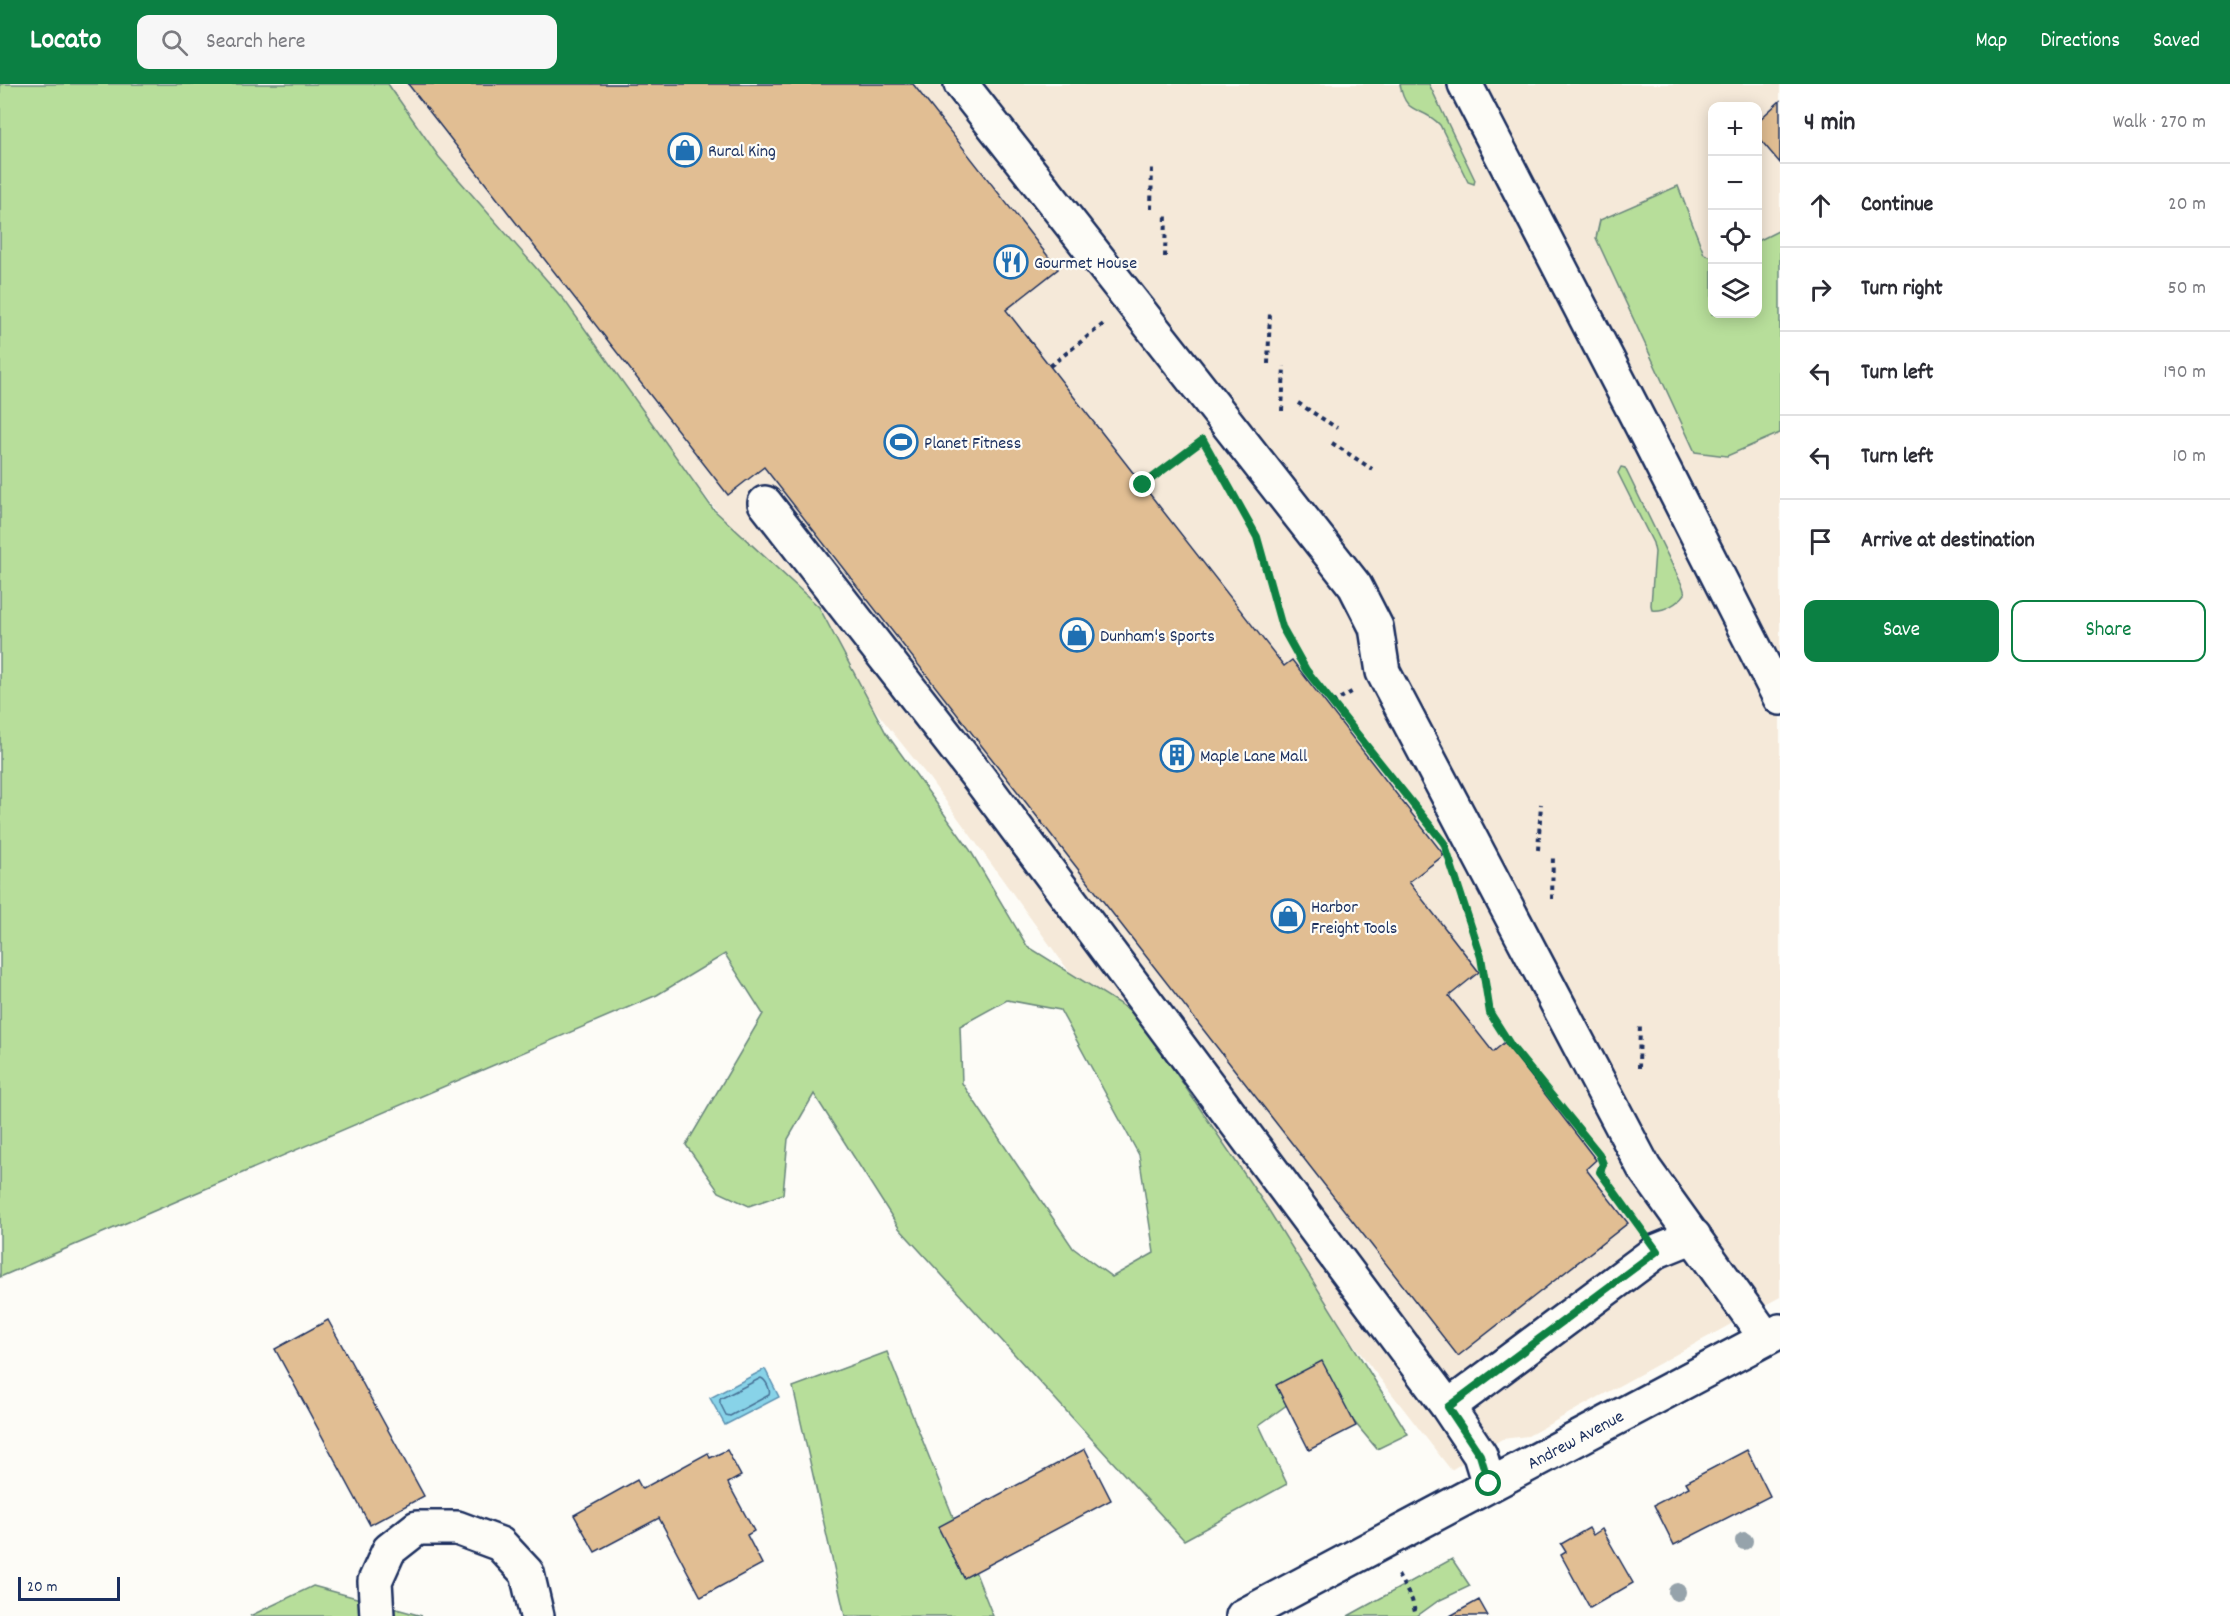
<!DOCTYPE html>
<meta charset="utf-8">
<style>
:root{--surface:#fff;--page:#f7f7f7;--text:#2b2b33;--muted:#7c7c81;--line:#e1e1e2;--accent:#0b8043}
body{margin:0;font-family:Dekko,sans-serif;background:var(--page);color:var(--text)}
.controls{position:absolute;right:18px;top:18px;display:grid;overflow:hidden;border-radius:12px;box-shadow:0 3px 15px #0003}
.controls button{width:54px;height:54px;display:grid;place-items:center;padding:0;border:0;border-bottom:2px solid var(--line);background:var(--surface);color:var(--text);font:30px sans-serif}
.scale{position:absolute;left:18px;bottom:15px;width:102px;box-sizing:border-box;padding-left:6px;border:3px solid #1b2f5e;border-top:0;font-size:16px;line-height:21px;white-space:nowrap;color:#1b2f5e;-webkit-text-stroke:4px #fdfcf7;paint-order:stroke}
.stop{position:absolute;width:18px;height:18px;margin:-14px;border:4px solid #0b8043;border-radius:50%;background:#fff}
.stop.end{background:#0b8043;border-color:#fff;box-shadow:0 2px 6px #0008}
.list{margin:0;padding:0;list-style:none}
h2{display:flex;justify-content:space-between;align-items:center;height:78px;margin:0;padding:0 24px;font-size:26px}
h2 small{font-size:20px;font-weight:400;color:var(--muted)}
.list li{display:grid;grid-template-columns:39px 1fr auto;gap:18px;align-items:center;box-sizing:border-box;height:84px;padding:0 24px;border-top:2px solid var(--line)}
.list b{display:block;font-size:22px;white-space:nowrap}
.list em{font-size:20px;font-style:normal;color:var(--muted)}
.actions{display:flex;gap:12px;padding:18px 24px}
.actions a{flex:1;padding:14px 0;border:2px solid var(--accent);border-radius:12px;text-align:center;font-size:21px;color:var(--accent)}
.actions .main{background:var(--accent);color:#fff}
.icon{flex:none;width:33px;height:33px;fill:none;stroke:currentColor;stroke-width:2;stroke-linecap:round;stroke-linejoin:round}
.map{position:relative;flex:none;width:1780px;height:1532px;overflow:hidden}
header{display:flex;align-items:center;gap:36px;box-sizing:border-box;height:84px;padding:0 30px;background:var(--accent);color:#fff}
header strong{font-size:28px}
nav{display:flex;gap:33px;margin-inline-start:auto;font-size:21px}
.search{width:420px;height:54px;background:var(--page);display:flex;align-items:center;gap:15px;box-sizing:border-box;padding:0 21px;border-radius:12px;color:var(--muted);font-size:22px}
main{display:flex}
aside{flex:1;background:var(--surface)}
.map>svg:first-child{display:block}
</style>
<header>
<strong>Locato</strong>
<div class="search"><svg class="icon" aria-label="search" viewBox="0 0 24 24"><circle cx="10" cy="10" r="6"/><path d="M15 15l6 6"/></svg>Search here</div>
<nav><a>Map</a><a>Directions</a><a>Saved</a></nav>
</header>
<main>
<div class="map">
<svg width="1780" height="1532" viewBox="0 0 1780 1532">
<rect width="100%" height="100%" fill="#fdfcf7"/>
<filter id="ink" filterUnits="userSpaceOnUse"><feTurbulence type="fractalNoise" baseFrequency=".0167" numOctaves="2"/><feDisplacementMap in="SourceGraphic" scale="12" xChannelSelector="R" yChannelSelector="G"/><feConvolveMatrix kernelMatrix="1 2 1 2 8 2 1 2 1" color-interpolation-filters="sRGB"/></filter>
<g filter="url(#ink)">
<path fill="#f5e9d9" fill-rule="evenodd" d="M378 0H1780V1213L1528 1352 1502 1355 1451 1386 1142 988 929 694ZM1712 22H1758V230H1712Z"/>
<path fill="#b7de9a" stroke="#69867c" stroke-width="1.5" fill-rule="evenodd" d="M0 0H388L439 73 565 217 713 425 819 523 886 649 970 766 1027 862 1136 930 1268 1125 1408 1350 1377 1365 1320 1297 1259 1341 1287 1400 1184 1456 899 1144 814 1010 788 1055 783 1110 749 1122 719 1108 686 1061 763 930 725 870 657 911 0 1193ZM1007 916 1060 926 1139 1071 1154 1169 1112 1193 1073 1164 962 999 960 942Z
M1400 0H1429L1475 96 1474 100 1468 98 1440 41C1422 21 1405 33 1400 0Z
M1678 102 1704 170 1712 173V230H1758V157L1780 146V349L1727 372 1695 368 1596 154 1600 136Z
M1621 383 1625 384 1683 503 1685 510C1678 519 1664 528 1652 526L1651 521 1655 468 1653 459 1618 389Z
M887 1268 993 1532H845L793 1303Z
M1452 1475 1470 1502 1438 1517 1417 1532H1348Z
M313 1502 422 1532H250Z"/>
<path fill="#88d3e8" stroke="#5c91b1" stroke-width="1.5" d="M765 1285 779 1313 725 1341 710 1314Z"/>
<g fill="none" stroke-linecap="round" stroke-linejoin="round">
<path stroke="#477195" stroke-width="1.5" d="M761 1294C766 1296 771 1306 769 1311L730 1332 726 1331 720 1319V1315Z"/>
</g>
<path fill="#e1be93" stroke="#1b2f5e" stroke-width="1.5" d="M408 0H913L1058 185 1006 226 1284 582 1292 576 1444 771 1409 798 1479 888 1449 912 1493 968 1505 958 1596 1076 1586 1085 1628 1139 1458 1272 764 383 728 411Z
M1780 17V79L1758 53V37Z
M328 1236 424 1412 370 1441 275 1265Z
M1322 1277 1356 1342 1309 1366 1276 1301Z
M1085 1365 1111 1416 964 1494 938 1443Z
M727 1366 741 1392 728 1399 754 1447 747 1451 762 1480 701 1513 659 1434 595 1468 574 1431 637 1396 642 1405 708 1369 710 1374Z
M1747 1366 1770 1412 1674 1461 1654 1421 1689 1403 1686 1398Z
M1589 1444 1593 1451 1602 1445 1633 1499 1590 1524 1561 1471 1566 1468 1561 1460Z
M1479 1516 1488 1532H1450Z"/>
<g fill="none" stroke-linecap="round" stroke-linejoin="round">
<defs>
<path id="minor" d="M961 0 1355 502 1376 543 1383 588 1644 1084 1766 1254
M1465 0 1647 352 1780 614
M765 419 979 694 1448 1323 1480 1371 1489 1400
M1448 1323 1657 1167 1694 1152
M377 1532 375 1497 389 1466 417 1444H457L500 1460 527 1489 537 1532
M1243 1532 1780 1247"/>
</defs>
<use href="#minor" stroke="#1b2f5e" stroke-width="38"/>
<path stroke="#1b2f5e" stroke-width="4" stroke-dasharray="4.5 4.5" stroke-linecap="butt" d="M1151 125 1152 82
M1165 173 1166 128
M1268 280 1270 228
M1050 282 1106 238
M1298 319 1337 344
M1282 327 1284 282
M1332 359 1372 385
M1225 395 1257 453 1282 543 1306 586 1409 715
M1144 401 1199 359
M1332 619 1355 606
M1538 766 1541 720
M1461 815 1481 873 1490 929 1511 962 1591 1060
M1552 815 1553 771
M1639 984 1640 939
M1603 1079 1600 1088 1637 1140
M1398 1491 1412 1516 1416 1532"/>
<use href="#minor" stroke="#fdfcf7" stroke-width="33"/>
</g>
<g fill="#96a3ab">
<circle cx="1744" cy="1457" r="9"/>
<circle cx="1677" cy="1508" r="9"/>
</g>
</g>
<g fill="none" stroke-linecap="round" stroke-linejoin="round" filter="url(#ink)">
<path stroke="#0b8043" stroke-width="8" d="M1143 401 1203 356 1257 453 1282 543 1306 586 1444 759 1481 873 1490 929 1511 962 1599 1070 1603 1080 1600 1088 1657 1167 1448 1323 1480 1371 1489 1400"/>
</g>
<defs>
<symbol id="shop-ring" viewBox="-11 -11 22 22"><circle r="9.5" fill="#fdfcf7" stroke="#1f6fb2" stroke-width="1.5"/><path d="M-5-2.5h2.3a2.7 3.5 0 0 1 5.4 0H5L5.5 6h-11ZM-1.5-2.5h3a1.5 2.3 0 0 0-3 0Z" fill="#1f6fb2"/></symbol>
<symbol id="restaurant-ring" viewBox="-11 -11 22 22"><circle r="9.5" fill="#fdfcf7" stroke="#1f6fb2" stroke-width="1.5"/><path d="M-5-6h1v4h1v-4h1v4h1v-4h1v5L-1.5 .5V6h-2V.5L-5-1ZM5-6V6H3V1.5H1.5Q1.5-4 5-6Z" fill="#1f6fb2"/></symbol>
<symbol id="stadium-ring" viewBox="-11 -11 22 22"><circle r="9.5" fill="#fdfcf7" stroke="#1f6fb2" stroke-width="1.5"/><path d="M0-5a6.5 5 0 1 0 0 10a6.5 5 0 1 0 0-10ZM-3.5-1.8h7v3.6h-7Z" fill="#1f6fb2"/></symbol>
<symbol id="building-ring" viewBox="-11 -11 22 22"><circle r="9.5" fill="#fdfcf7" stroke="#1f6fb2" stroke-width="1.5"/><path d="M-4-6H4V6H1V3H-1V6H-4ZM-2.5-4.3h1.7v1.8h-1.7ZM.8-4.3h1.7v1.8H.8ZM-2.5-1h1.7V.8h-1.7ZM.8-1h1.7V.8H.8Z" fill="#1f6fb2"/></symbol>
</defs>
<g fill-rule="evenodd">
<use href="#shop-ring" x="666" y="47" width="38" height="38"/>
<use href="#restaurant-ring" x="992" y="159" width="38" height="38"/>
<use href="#stadium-ring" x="882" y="339" width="38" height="38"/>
<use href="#shop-ring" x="1058" y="532" width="38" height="38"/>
<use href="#building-ring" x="1158" y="652" width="38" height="38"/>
<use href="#shop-ring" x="1269" y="813" width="38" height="38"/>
</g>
<g text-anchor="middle" stroke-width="4.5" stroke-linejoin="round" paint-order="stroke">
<g font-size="18" fill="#1b2f5e" stroke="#fdfcf7" text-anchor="start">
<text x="708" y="72">Rural King</text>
<text x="1034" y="184">Gourmet House</text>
<text x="924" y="364">Planet Fitness</text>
<text x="1100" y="557">Dunham's Sports</text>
<text x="1200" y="677">Maple Lane Mall</text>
<text x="1311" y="828">Harbor<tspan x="1311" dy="21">Freight Tools</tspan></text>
</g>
<g font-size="18" fill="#1b2f5e" stroke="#fdfcf7">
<text transform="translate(1575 1355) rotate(-28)" y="6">Andrew Avenue</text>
</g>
</g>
</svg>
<div class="controls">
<button>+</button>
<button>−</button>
<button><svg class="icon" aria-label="locate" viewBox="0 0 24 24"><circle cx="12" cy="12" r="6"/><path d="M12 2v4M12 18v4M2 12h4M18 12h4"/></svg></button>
<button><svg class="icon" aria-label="layers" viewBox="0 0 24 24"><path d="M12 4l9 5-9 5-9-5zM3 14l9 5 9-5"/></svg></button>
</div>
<div class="scale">20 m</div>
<div class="stop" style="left:1489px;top:1400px"></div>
<div class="stop end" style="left:1143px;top:401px"></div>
</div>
<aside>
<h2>4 min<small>Walk · 270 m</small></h2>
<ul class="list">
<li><svg class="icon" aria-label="ahead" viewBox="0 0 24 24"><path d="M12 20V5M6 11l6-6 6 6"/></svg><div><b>Continue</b></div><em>20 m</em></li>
<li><svg class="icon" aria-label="right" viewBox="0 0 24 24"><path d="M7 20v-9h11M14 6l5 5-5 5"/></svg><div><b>Turn right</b></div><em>50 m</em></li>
<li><svg class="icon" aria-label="left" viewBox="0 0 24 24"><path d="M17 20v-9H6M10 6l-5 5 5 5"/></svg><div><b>Turn left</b></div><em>190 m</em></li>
<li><svg class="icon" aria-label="left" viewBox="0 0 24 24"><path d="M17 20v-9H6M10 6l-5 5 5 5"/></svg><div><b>Turn left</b></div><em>10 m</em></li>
<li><svg class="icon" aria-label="arrive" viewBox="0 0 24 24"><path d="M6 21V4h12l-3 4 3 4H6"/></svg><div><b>Arrive at destination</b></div></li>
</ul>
<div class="actions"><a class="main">Save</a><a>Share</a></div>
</aside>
</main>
